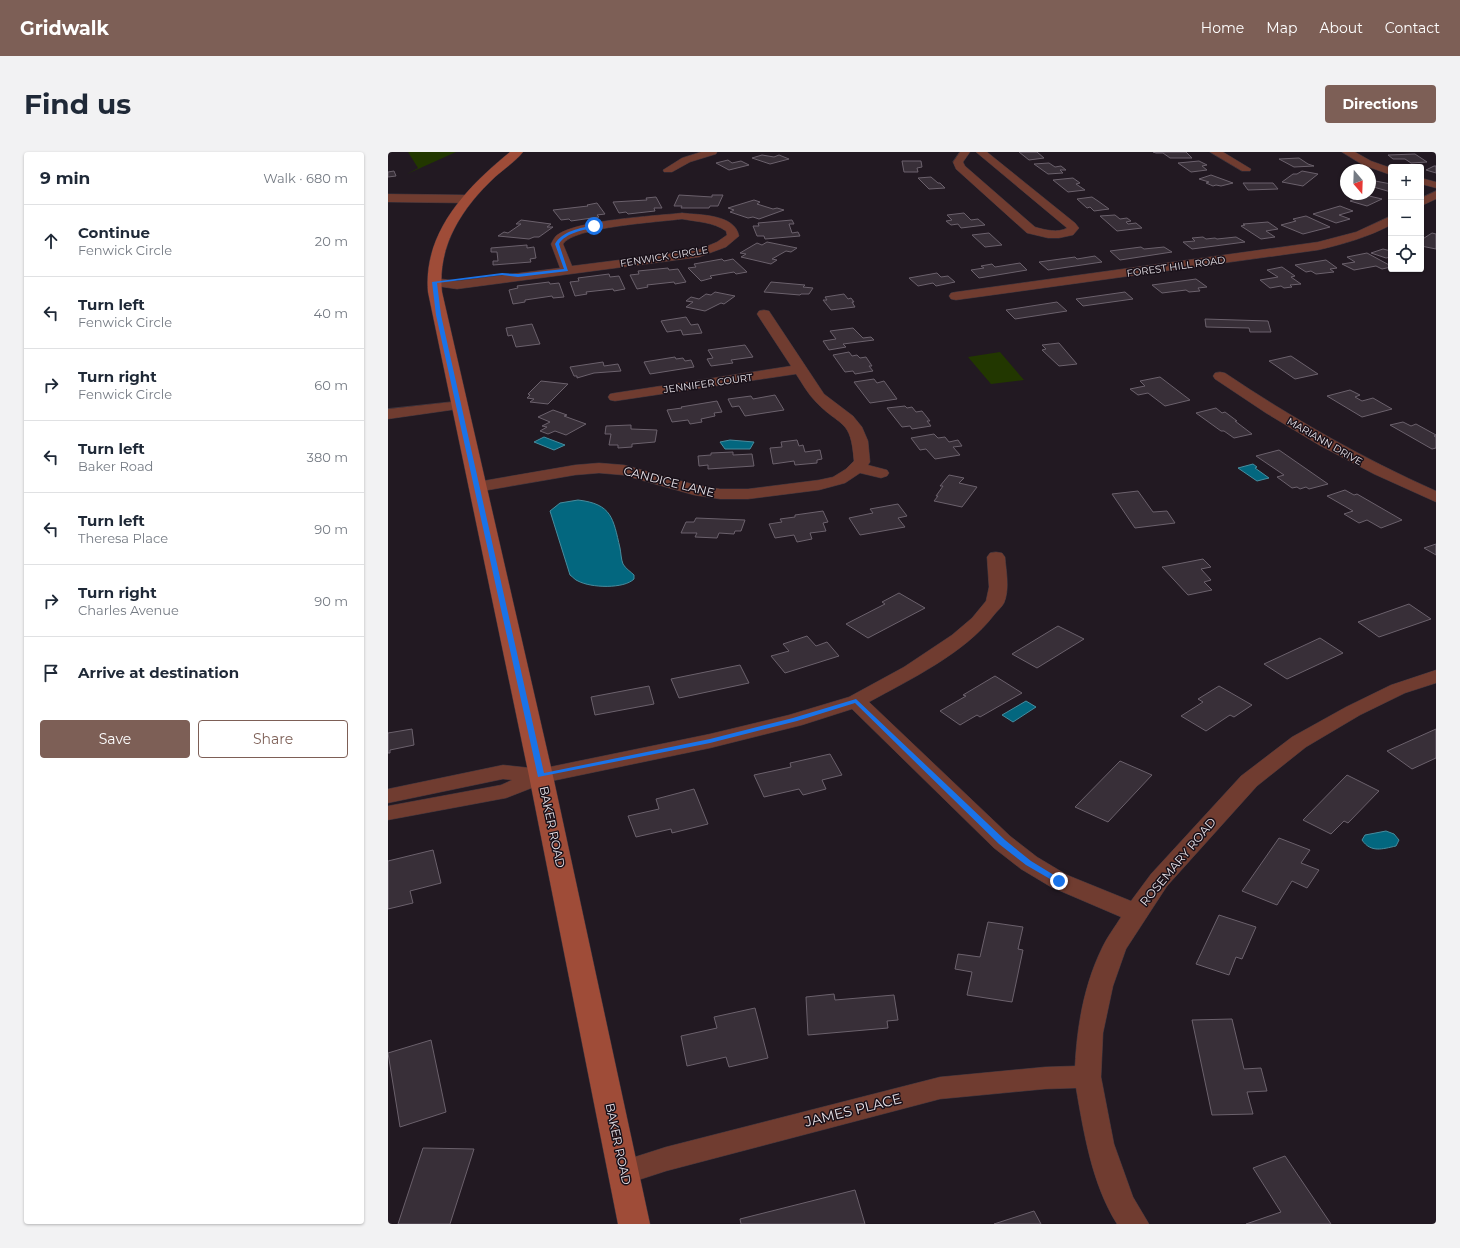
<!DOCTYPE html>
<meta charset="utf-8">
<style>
:root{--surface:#fff;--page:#f2f2f3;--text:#1f2937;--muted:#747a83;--line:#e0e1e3;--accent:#7d5f56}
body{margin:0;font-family:Montserrat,sans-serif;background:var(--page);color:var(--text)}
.controls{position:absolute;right:12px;top:12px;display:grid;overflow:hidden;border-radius:4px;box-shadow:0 1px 3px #0004}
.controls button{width:36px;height:36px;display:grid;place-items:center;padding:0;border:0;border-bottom:1px solid var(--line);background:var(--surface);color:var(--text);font:20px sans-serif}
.compass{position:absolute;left:952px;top:12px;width:36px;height:36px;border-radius:50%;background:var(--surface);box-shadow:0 1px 3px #0004;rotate:161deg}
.stop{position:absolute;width:12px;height:12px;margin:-9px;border:3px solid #1a73e8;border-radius:50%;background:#fff}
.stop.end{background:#1a73e8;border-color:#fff;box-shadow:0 1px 4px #0008}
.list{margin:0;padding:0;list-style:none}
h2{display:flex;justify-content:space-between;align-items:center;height:52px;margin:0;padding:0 16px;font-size:17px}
h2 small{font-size:13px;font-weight:400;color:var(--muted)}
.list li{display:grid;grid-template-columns:26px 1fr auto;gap:12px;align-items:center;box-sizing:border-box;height:72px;padding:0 16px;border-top:1px solid var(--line)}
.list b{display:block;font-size:15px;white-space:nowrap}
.list p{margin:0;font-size:13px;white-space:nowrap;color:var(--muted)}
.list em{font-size:13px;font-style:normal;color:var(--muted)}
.actions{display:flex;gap:8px;padding:12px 16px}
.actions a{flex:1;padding:9px 0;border:1px solid var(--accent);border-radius:4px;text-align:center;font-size:14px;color:var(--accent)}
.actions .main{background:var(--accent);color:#fff}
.icon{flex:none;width:22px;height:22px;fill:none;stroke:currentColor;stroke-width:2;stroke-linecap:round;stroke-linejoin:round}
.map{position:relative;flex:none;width:1048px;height:1072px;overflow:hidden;border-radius:4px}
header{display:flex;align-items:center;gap:24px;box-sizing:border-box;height:56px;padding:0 20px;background:var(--accent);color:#fff}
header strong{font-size:19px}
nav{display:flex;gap:22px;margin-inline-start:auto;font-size:14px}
.intro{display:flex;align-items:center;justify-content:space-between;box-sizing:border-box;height:96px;padding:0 24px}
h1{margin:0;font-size:28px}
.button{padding:10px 18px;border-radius:4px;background:var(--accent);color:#fff;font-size:14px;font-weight:700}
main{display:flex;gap:24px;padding:0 24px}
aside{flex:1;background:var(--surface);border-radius:4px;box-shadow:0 1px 3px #0004}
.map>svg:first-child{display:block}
</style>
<header>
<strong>Gridwalk</strong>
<nav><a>Home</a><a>Map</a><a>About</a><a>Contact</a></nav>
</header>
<div class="intro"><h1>Find us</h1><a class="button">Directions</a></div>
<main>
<aside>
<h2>9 min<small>Walk · 680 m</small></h2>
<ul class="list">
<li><svg class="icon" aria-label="ahead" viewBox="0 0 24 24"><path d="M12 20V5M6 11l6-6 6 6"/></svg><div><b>Continue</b><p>Fenwick Circle</p></div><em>20 m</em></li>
<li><svg class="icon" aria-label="left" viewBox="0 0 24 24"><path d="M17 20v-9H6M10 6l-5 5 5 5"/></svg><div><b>Turn left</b><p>Fenwick Circle</p></div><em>40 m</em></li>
<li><svg class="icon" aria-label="right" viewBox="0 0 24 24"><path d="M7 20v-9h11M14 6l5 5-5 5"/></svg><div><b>Turn right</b><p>Fenwick Circle</p></div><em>60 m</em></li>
<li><svg class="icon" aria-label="left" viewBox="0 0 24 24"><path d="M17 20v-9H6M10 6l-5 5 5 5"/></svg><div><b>Turn left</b><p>Baker Road</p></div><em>380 m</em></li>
<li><svg class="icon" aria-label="left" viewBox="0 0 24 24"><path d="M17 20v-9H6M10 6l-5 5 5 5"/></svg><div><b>Turn left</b><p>Theresa Place</p></div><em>90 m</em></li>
<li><svg class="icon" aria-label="right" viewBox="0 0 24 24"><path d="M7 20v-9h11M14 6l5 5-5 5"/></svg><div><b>Turn right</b><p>Charles Avenue</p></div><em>90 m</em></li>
<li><svg class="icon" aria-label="arrive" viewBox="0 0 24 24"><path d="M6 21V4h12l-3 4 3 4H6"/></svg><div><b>Arrive at destination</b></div></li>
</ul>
<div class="actions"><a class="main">Save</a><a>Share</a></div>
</aside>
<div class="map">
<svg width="1048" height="1072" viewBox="0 0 1048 1072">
<rect width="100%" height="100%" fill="#221922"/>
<path fill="#223700" d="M20 0H68L19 22 30 16Z
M612 200 636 228 603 232 580 205Z"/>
<path fill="#03677f" stroke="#478c9e" d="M156 285 177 293 166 298 146 290Z
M342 288 366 290 362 297H337L332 290Z
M865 312 869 315 867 316 881 326 869 329 850 316Z
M190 348C224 352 225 366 232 396 233 401 233 407 235 412 237 416 243 420 246 423V427C236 437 203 436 190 429 187 428 185 425 182 423L162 359 172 351Z
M638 549 648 555 625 570 614 563Z
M998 679 1006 682 1011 688 1008 694C994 697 983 701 974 688L977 683Z"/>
<path fill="#382f38" stroke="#6b616c" d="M631 0H649L656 6 641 8Z
M765 0H798L804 6H782L775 1H768Z
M1027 2 1039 10 1023 11 1017 7H1005L1000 3Z
M374 3 386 5 391 3 401 7 382 12 364 6Z
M911 6 920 12 926 14 906 15 891 7Z
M340 8 344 11 353 9 361 13 341 18 328 11Z
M514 9H533L534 15 529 16 530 20H516Z
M811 9 819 13 814 14 819 18 803 20 790 11Z
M661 11 667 15 673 14 678 18H672L675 21 660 22 646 12Z
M1046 14H1048V21L1038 18Z
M6 19 8 24 0 25V20Z
M914 19 930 22 915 34 894 30 905 22H909Z
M823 23 845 31 833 34 828 33 825 34 818 31 821 30 811 27Z
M543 25 550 31H552L557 36 541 37 530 26Z
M685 26 692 31 688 32 697 38 680 40 665 28Z
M982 28 1003 32V40L982 34Z
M855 31H885L890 37 860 38Z
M291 43 324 45V43H335L330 54H322L321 56H293L294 54H286Z
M977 43 994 47 979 54 962 49Z
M268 45 274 56H266L267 59 240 62 238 60 231 61 225 50 259 48 258 46Z
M704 45 710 49 721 57 706 59 702 55 699 56 689 47Z
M366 48 372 50 369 52 385 57 389 56 396 58 371 67 365 65 360 66 342 60 346 58 340 56Z
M209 51 217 62 209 63 211 65 183 69 181 67 173 68 165 58 200 54 199 53Z
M952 54 965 59 951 63 962 67 948 71 925 62Z
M576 61 583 68 590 67 597 73 573 76 570 72 563 73 558 69 564 68 559 63Z
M727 63 732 67 739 66 743 69 738 70 740 72 748 71 754 76 729 79 712 64Z
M918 64 942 75 915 82 893 73 908 69 905 67Z
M133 68 163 72 159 75H165L151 85H146L141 87 110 84 116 80 120 81 133 72H128Z
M404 68 406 72H401L404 81 410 80 412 84 377 87 376 84H369L365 74H371L370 71Z
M880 70 890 77 878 79 887 85 873 87 853 74 857 73 855 72Z
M601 81 614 93 597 95 584 83Z
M1044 81 1048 82V97L1033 94V88Z
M815 85 818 87 827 86 829 87 848 85 857 90 804 97 795 90 807 89 804 86Z
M379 90 409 96 403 100 398 99 384 107 389 108 383 112 353 105 358 102 352 101 369 91 374 93Z
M139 93V96L146 95 148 106 142 107 143 110 105 113V109H110L109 100H103V96Z
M753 95 756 97 776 95 784 100 732 108 722 99Z
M995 97 1003 99V105L998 106 983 101Z
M979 101 1003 114V115L994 117 988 114 966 118 954 112 967 110 959 105Z
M707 104 714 110 660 118 651 110 687 105 689 107Z
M334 107 336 109 345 107 359 120 348 122 346 120 322 124 324 126 313 129 300 116 308 115 306 112Z
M938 108 949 116 942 117 946 120 928 122 923 119 918 120 907 113Z
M632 111 639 118 591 126 583 118 596 116 593 114 604 112 607 115Z
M894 115 907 124 903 125 913 132 902 133 904 135 896 136 893 134 882 136 872 128 890 125 879 118Z
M280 116 281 118 290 117 298 130 287 132 286 130 259 133 260 135 249 137 242 123 251 122 250 119Z
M549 121 553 125 560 124 567 130 548 134 545 131 530 134 521 126Z
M221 122 222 125 231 124 237 137 226 139 225 137 198 140 199 142 187 144 182 130 191 129 190 126Z
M808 127 819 135 810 136 812 139 801 140 798 138 774 141 764 133Z
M161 130 162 132 171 131 176 145 165 146 164 144 137 148V150L125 152 121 138 130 136 129 134Z
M383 130 417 133 415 135 425 136 421 142H413L412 143 376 140Z
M327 140 347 144 336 152 333 151 317 159 298 155 305 150 298 149 303 145 311 147 318 142 323 143Z
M737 140 745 147 695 154 688 147Z
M456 142 460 147 463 146 466 150H464L467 155 443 158 435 148H439L437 145Z
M669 150 679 159 627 167 618 158Z
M298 165 303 173 310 172 314 181 295 183 293 178 279 180 273 169Z
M817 167 880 169 883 180H862L861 176 818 175Z
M144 172 152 192 128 195 124 183 120 184 118 176Z
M465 176 475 186 483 185 486 188 455 192 458 195 441 198 435 189 448 187 442 179Z
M671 191 689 212 671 214 654 198 658 197 654 193Z
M357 193 365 205 343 208 345 211 323 214 319 207 325 206 320 198Z
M461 200 464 204 469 203 472 206 478 205 484 214H481L485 219 467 222 465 219 457 220 445 203Z
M903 204 930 222 907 227 881 209Z
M287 205 288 207 295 206 297 209 303 208 306 215 262 222 256 210Z
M215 210 216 214 230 212 233 219 206 221 189 226V224H186L182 215Z
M772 225 802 248 777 254 760 241 750 243 742 237 757 234 752 229Z
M486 227 489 231 496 229 509 247 482 251 466 230Z
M153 229 180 232 160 252 142 250 146 247 139 246 142 243 140 242Z
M962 238 972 243 967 245 974 249 985 246 1004 257 974 265 939 244Z
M387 243 396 258 357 264 351 254 344 255 340 247 363 244 365 247Z
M329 249 334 260 326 261 327 264 313 267 314 270 302 272 300 268 284 270 279 258 294 256 293 255Z
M517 254 519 256 524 255 528 260 534 259 542 269H539L543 274 524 277 522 274 514 275 499 256Z
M828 256 834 261 837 260 849 269H847L864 282 846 286 836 279H833L808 261Z
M165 258 179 263 176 264 198 272 178 283 167 279 160 282 152 279 159 275 154 274 162 270 150 265Z
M1015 270 1023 274 1028 272 1048 283 1046 284 1048 285V296L1044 297 1002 273Z
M243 273V277L269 278 267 290 244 292V295L230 296V293H221L223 282H217L218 274Z
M546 282 550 286 557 285 561 290 570 288 574 294 565 295 572 303 547 307 538 297 532 298 523 286Z
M409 288 411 294 415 293 417 300 432 298 434 307 429 308V311L407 313 406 309 385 312 382 296 394 295 393 290Z
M891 298 940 332 921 337 918 335 912 337 909 335 904 336 889 325 896 323 868 304Z
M345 300V303L364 302 366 314 320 317V313L311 314 310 304 323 303V301Z
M561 323 576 326 571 331 589 335 574 355 546 349 550 344H548L555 334H552Z
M957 338 966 343 969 342 1014 368 993 376 979 368 971 371 956 362 965 359 939 344Z
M750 339 765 360 779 359 787 371 747 376 724 342Z
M510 352 519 364 510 366 517 375 472 383 461 366 485 361 482 357Z
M435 359 440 370 435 371 438 379 422 381 424 387 409 390 406 383 387 386 381 372 394 370 392 367 407 365V363Z
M308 366 357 368 353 379H347L346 382 331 381 329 386 307 385 309 381H293L298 370H306Z
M1048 392V403L1036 396Z
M815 407 823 415 813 417 823 428 816 430 824 438 800 443 774 415Z
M511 441 537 456 480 486 458 472 497 452 494 450Z
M1021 452 1043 467 991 485 970 470Z
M670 474 696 487 649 516 624 502Z
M419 484 428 494 439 490 451 504 397 521 383 504 401 499 395 492Z
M932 486 955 501 899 527 876 512Z
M352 513 361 531 291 546 283 527Z
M607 524 634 541 592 565 589 563 572 573 552 559 578 544 575 543Z
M261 534 266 552 207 563 203 545Z
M831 534 864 553 846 565 842 563 818 579 793 564 815 550 810 547Z
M24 577 26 593 2 598V601H0V581Z
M1048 577V606L1024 617 999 599Z
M442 602 454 623 434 628 438 637 415 643 411 637 376 645 366 623 403 615 402 611Z
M732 609 764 623 720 670 687 655Z
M959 623 991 639 960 671 956 669 943 682 915 668Z
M306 637 320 672 284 681 283 677 248 685 240 664 271 657 268 647Z
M891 686 922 698 913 711 931 718 919 736 904 729 889 753 854 739Z
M45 698 53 731 22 739 25 751 0 757V709Z
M831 763 868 775 854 807 848 805 841 823 808 812Z
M600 770 635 775 630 797 635 798 624 850 579 843 584 820 567 817 570 802 592 805Z
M446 842 447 848 506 843 510 868 499 869 500 876 420 883 418 845Z
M367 856 380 906 341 915 338 905 299 914 293 884 329 876 326 865Z
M844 867 856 917 873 916 879 939 859 940 865 962 824 963 804 868Z
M43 888 58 960 12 975 0 901Z
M35 996 86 997 62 1072H10Z
M897 1004 943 1072H858L893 1060 865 1016Z
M467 1038 477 1072H353L352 1067Z
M646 1059 653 1072H606Z"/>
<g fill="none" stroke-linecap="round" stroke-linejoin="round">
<defs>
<path id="minor" d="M313 0H329L328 2 302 10 284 20H276L275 18 294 6Z
M572 0H582L575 10 577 14 647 75C657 78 670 81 679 76L588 0H599L687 71 691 76 685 83 671 86H660L639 81 568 17 565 10Z
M822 0H835L863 17 862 19H854Z
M954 0H967L983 9 1003 16V23L975 13Z
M1033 26 1048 30V36L1033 32Z
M1048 39V47L1033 54V46Z
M294 61C312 63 347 62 351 84L338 95 311 105 69 137 41 133 40 130 41 127 46 126 69 129 172 116 163 92C164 90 166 86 168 84 186 68 267 64 294 61ZM294 67C310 70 325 70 338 79L339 83 329 90 310 98 184 114 175 92C185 75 272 70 294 67Z
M1003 64V73C980 85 956 92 930 98L568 148 563 147 561 144 563 141 568 140 930 90 968 80Z
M376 158 381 159 436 242 465 264 474 275 480 289 482 310 480 313 499 318 501 321 499 324 493 326 472 321 457 331 431 338 360 347H332L306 343 235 323 211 321 187 323 89 340 83 338 81 335 83 332 89 330 187 313 211 311 236 313 308 333 332 337H360L431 328 445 325 458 317 466 309C463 266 453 276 428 250 420 242 414 231 408 222L227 249 222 248 220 245 222 242 227 241 403 214 369 162 371 159Z
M832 220 837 221C904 266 974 306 1048 339V350L986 322 931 293 878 261 827 227 825 224 827 221Z
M72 249 77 250 79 253 77 256 0 267V257Z
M608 400 614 401 617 405C618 419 622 437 616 451 614 455 609 459 606 463 577 501 523 527 481 550L622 684 649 705 679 723 743 749 763 722 853 624 904 585 958 555 1003 533 1048 518V531L1017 541 972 563 918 595 869 634 779 734 738 797 725 834 715 881 713 925 726 992 745 1045 761 1072H729C704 1032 696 982 688 936L657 937 552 947 278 1019 235 1033 225 1030 221 1021 225 1012 278 995 552 925 657 915 687 914C689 874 696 833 714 796 719 785 727 775 733 765L663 735 633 717 606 696 464 557 414 573 322 596 159 630 118 646 0 668V654L113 633 124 628 115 627 0 651V637L115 613 152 617 322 582 401 563 461 545 516 515 564 483 584 466 598 449 601 435 599 405 602 401Z"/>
<path id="tertiary" d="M0 42 79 43 83 44 85 47 83 50 79 51 0 50Z"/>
<path id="secondary" d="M122 0H135C128 9 116 17 107 25 75 55 49 93 54 140L165 624 262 1072H230L141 624 40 140C35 80 79 35 122 0Z"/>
</defs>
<use href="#minor" stroke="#3e353e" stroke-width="1"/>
<use href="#tertiary" stroke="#3e353e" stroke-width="1"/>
<use href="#secondary" stroke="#3e353e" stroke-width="1"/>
<use href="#minor" fill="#703c30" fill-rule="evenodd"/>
<use href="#tertiary" fill="#703c30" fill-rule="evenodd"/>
<use href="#secondary" fill="#9f4c38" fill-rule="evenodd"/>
</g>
<path fill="#1a73e8" d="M206 73 208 75C196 78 177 81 171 92L180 119 130 125 114 123 49 131 53 163 156 621 322 587 405 566 468 547 617 688 643 709 674 728V731H669L638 713 611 692 467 551 409 569 322 591 150 625 48 163 44 130 114 121 130 122 176 117 167 92C174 79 193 76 206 73Z"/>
<g text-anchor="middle" stroke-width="3" stroke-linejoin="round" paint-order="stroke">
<g font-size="10" fill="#e7e1e7" stroke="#181019">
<text transform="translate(276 104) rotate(-9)" y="4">FENWICK CIRCLE</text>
<text transform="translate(788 114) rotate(-8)" y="4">FOREST HILL ROAD</text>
<text transform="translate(320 231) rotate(-8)" y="4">JENNIFER COURT</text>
<text transform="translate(937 289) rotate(30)" y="4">MARIANN DRIVE</text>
</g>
<g font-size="12" fill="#e7e1e7" stroke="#181019">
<text transform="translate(281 330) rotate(14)" y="4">CANDICE LANE</text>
<text transform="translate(164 675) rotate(78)" y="4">BAKER ROAD</text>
<text transform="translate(790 710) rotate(-50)" y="4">ROSEMARY ROAD</text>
<text transform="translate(230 992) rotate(78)" y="4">BAKER ROAD</text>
</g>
<g font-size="14" fill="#e7e1e7" stroke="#181019">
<text transform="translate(465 958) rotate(-14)" y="5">JAMES PLACE</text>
</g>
</g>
</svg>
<div class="controls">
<button>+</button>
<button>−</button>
<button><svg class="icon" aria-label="locate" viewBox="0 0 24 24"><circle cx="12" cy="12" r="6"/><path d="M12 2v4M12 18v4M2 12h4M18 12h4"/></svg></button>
</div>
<svg class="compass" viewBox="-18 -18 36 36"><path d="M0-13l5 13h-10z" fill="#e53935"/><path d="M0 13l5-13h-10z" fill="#747a83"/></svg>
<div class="stop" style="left:206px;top:74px"></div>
<div class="stop end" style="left:671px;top:729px"></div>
</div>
</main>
